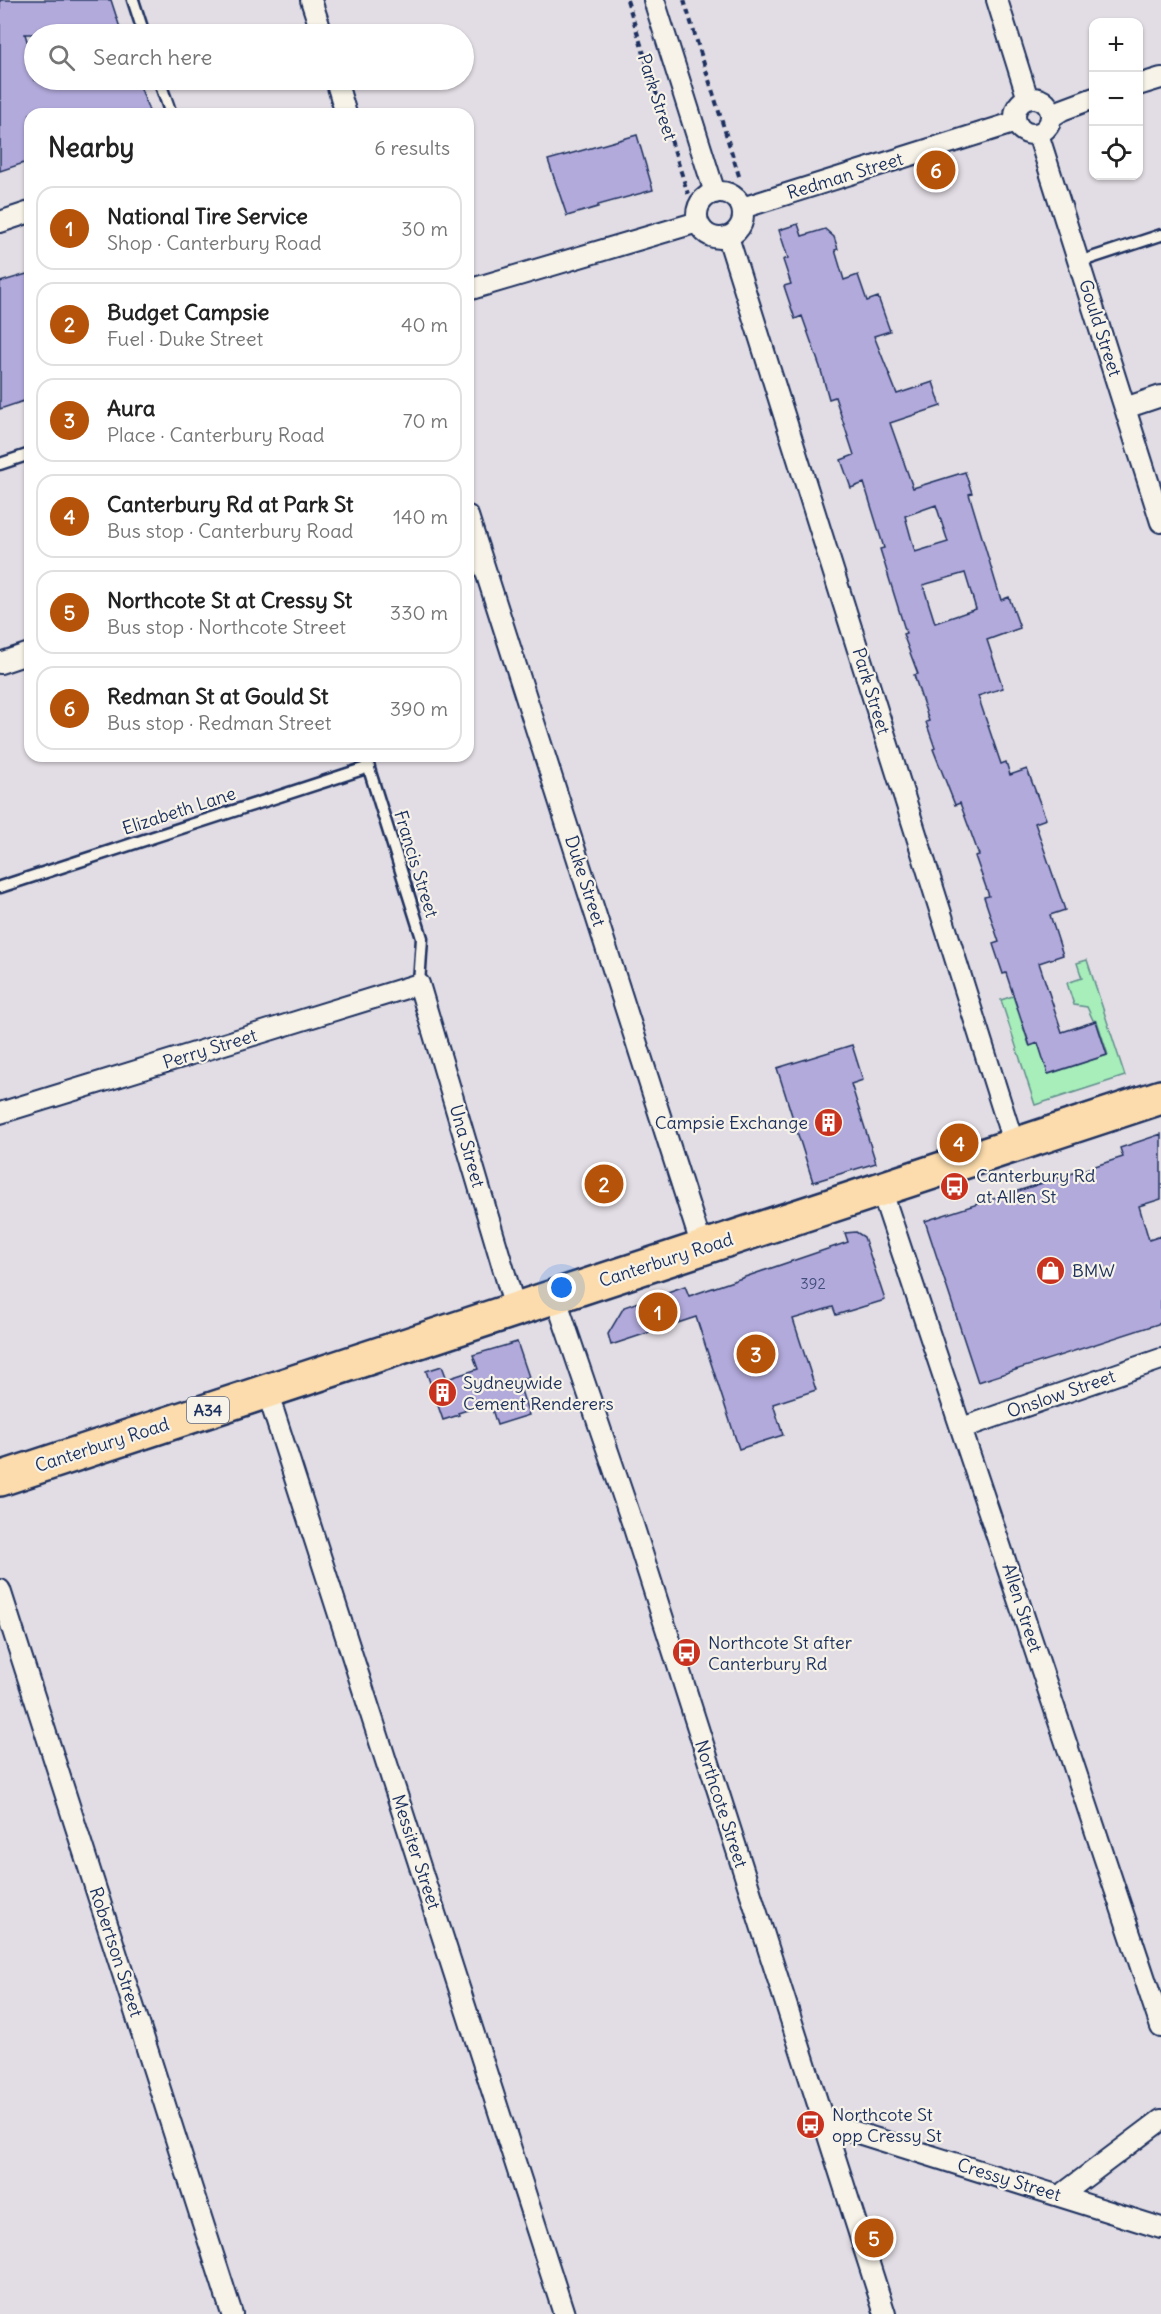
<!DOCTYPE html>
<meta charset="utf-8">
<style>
:root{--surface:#fff;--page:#f2f2f2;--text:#222;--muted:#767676;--line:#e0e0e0;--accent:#b45309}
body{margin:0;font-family:Delius,sans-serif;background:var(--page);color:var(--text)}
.controls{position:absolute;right:18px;top:18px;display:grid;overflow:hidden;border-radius:12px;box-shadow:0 2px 4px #0004}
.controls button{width:54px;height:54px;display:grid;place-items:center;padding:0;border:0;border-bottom:2px solid var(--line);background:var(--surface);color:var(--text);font:30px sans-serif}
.you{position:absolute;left:562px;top:1288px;width:21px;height:21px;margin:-15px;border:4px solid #fff;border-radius:50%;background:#1a73e8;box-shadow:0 0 0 9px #1a73e833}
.badge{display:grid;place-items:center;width:39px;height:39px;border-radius:50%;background:var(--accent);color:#fff;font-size:20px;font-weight:700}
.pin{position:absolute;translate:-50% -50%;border:3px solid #fff;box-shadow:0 2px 6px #0006}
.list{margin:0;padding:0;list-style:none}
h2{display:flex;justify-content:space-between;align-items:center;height:78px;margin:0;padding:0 24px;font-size:26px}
h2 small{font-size:20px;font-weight:400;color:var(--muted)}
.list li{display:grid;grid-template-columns:39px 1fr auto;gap:18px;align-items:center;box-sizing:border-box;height:84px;margin:0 12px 12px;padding:0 12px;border:2px solid var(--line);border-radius:18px}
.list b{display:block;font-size:22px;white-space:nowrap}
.list p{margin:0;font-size:20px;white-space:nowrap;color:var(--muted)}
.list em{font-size:20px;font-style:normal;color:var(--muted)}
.icon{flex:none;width:33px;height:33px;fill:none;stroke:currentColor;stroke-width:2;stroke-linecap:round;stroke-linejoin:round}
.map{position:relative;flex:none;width:1161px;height:2314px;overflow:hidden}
.search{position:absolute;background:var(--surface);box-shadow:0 2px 4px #0004;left:24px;top:24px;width:450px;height:66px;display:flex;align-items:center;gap:15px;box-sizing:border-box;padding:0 21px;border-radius:33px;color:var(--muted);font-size:22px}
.panel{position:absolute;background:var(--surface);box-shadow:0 2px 4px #0004;left:24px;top:108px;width:450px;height:654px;border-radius:18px}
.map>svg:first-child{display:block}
</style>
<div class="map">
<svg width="1161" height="2314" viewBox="0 0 1161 2314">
<rect width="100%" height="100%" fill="#e2dde4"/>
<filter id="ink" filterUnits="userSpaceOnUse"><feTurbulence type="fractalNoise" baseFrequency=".0167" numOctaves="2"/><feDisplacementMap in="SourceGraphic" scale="12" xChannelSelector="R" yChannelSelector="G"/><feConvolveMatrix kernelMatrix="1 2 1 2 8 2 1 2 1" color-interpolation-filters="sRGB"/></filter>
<g filter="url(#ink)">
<path fill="#a7eeba" stroke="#618e8c" stroke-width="1.5" d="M1087 960 1125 1076 1035 1105 1001 1000 1013 996 1029 1045 1038 1042 1049 1074 1108 1055 1097 1021 1093 1020 1087 1007 1074 1005 1067 983 1082 978 1077 963Z"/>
<path fill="#b2aadb" stroke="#1b2f5e" stroke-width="1.5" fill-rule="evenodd" d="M0 0H111L122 34H25L34 64V80H138L150 114H30V161L0 171Z
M637 135 653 190 598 205V207L567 216 548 160Z
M798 224 802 236 825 229 834 237 838 249 835 250 844 280 858 275 867 301 878 297 890 331 874 336 897 394 933 382 941 406 890 423 913 488 965 472 972 493 969 494 1001 600 1009 597 1020 628 987 640 1003 688 978 696 1001 764 1006 762 1010 775 1027 769 1046 819 1035 823 1065 910 1050 915 1063 955 1039 963 1062 1032 1096 1021 1107 1055 1048 1074 1038 1043 1030 1046 1006 973 1003 974 993 944 999 942 984 897 989 896 975 856 979 855 960 803 955 805 933 749 935 748 926 722 929 721 914 675 918 674 903 634 906 633 880 549 884 548 864 483 851 488 841 460 854 455 835 397 829 399 820 367 802 316 795 319 784 286 791 284 783 260 788 258 779 230ZM936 505 948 542 915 552 905 516ZM965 573 976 609 935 623 923 585Z
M30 273V399L0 409V282Z
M852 1045 863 1080 851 1084 876 1163 813 1182 777 1068Z
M1161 1134V1199L1139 1206 1149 1240 1161 1236V1323L978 1382 925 1221 1123 1157 1120 1148Z
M856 1232 864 1237 885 1300 836 1315 833 1307 793 1319 816 1390 773 1404 783 1435 739 1449 696 1317 611 1345 608 1334 624 1307 685 1286 689 1296 848 1242 845 1233Z
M517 1342 529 1377 518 1381 529 1415 497 1425 490 1403 458 1413 459 1415 443 1420 426 1371 442 1366 447 1379 478 1369 473 1355Z"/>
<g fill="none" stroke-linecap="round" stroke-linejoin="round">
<defs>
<path id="service" d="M133 0 144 34
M159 80 171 114
M1079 262 1161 235
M0 464 30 454
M365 756 422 938 419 984
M0 887 369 767"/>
<path id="minor" d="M311 0 322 34
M654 0 715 193
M997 0 1028 99
M336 80 346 114
M1138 85 1161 78
M1015 116a18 18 0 1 1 36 0a18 18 0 1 1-36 0Z
M1051 117 1062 110 1094 98
M1038 134 1161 522
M697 215a23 23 0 1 1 46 0a23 23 0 1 1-46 0Z
M742 208 1016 122
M0 222 30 212
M728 237 1014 1145
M468 290 698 222
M1125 408 1161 396
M468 516 702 1247
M0 663 30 653
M0 1113 419 984 515 1308
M881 1189 1161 2027
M555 1296 634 1528 885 2314
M267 1391 564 2314
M962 1428 1161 1359
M0 1590 232 2314
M823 2122 1161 2228
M1060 2196 1161 2120"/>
<path id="trunk" d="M0 1479 1161 1097"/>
</defs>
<use href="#service" stroke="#1b2f5e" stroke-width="15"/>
<use href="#minor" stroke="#1b2f5e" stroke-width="24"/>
<use href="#trunk" stroke="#1b2f5e" stroke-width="38"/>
<path stroke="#1b2f5e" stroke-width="4" stroke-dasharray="6 4.5" stroke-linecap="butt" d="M627 0 688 194
M684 0 740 179"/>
<use href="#service" stroke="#f7f3e8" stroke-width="10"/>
<use href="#minor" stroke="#f7f3e8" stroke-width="20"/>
<use href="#trunk" stroke="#fcdcac" stroke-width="33"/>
</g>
</g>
<defs>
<symbol id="building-disc" viewBox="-11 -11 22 22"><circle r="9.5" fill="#c8321e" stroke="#f7f3e8"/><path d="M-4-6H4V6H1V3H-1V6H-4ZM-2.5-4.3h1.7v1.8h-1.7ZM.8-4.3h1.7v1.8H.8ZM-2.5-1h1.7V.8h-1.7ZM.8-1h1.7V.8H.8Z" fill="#fff"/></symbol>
<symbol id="bus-disc" viewBox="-11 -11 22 22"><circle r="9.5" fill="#c8321e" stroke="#f7f3e8"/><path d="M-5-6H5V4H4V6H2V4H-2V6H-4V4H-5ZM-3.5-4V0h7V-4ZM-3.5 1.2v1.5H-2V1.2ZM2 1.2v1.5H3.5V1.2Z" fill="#fff"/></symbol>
<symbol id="shop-disc" viewBox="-11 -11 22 22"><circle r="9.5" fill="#c8321e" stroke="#f7f3e8"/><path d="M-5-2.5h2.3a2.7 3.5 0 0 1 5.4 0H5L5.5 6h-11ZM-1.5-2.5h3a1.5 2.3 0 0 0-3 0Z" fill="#fff"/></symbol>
</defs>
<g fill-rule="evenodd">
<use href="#building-disc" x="812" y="1106" width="33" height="33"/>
<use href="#bus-disc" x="938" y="1170" width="33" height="33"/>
<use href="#shop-disc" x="1034" y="1254" width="33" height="33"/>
<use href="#building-disc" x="426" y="1376" width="33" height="33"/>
<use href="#bus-disc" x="670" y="1636" width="33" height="33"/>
<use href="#bus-disc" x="794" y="2108" width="33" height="33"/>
</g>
<g text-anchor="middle" stroke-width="4.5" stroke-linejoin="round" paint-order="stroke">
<g font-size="15" fill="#414e7d">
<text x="813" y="1289">392</text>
</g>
<rect fill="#f7f3e8" stroke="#5d6a87" stroke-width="1.5" x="187" y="1397" width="42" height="26" rx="4.5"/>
<g font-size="16" font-weight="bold" fill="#1b2f5e">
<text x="208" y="1416">A34</text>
</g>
<g font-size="18" fill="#1b2f5e" stroke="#f7f3e8">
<text transform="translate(657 97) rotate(72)" y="6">Park Street</text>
<text transform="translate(845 176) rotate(-17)" y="6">Redman Street</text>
<text transform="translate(1100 328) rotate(72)" y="6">Gould Street</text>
<text transform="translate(871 691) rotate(73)" y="6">Park Street</text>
<text transform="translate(179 811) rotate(-18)" y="6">Elizabeth Lane</text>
<text transform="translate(416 864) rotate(73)" y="6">Francis Street</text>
<text transform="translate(585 881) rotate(72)" y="6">Duke Street</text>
<text transform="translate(210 1049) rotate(-17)" y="6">Perry Street</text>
<text transform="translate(467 1146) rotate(74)" y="6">Una Street</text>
<text transform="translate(666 1260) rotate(-18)" y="6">Canterbury Road</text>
<text transform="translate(1061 1394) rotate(-19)" y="6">Onslow Street</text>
<text transform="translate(102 1445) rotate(-18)" y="6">Canterbury Road</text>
<text transform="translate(1022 1608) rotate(72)" y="6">Allen Street</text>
<text transform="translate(721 1804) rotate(72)" y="6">Northcote Street</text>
<text transform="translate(416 1852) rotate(72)" y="6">Messiter Street</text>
<text transform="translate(116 1952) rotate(72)" y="6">Robertson Street</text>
<text transform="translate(1009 2180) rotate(17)" y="6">Cressy Street</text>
</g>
<g font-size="18" fill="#1b2f5e" stroke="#f7f3e8" text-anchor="start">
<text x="808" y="1129" text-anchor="end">Campsie Exchange</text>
<text x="976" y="1182">Canterbury Rd<tspan x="976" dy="21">at Allen St</tspan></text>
<text x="1072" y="1277">BMW</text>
<text x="463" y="1389">Sydneywide<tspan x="463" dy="21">Cement Renderers</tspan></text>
<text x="708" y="1649">Northcote St after<tspan x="708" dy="21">Canterbury Rd</tspan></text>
<text x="832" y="2121">Northcote St<tspan x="832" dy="21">opp Cressy St</tspan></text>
</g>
</g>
</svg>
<div class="controls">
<button>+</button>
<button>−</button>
<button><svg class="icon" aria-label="locate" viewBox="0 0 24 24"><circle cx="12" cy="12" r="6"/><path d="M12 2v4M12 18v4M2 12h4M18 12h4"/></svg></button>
</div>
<div class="you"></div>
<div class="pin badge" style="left:658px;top:1312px">1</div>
<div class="pin badge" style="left:604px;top:1184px">2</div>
<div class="pin badge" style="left:756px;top:1354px">3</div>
<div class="pin badge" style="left:959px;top:1143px">4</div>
<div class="pin badge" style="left:874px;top:2238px">5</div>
<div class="pin badge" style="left:936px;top:170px">6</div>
<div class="search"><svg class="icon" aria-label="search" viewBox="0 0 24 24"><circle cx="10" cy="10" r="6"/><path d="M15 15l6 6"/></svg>Search here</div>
<section class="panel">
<h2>Nearby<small>6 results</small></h2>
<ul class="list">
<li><span class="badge">1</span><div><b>National Tire Service</b><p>Shop · Canterbury Road</p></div><em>30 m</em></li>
<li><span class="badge">2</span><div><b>Budget Campsie</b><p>Fuel · Duke Street</p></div><em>40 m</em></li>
<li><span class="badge">3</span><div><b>Aura</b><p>Place · Canterbury Road</p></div><em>70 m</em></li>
<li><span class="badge">4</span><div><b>Canterbury Rd at Park St</b><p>Bus stop · Canterbury Road</p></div><em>140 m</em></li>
<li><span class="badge">5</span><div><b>Northcote St at Cressy St</b><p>Bus stop · Northcote Street</p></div><em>330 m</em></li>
<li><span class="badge">6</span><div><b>Redman St at Gould St</b><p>Bus stop · Redman Street</p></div><em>390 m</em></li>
</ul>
</section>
</div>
